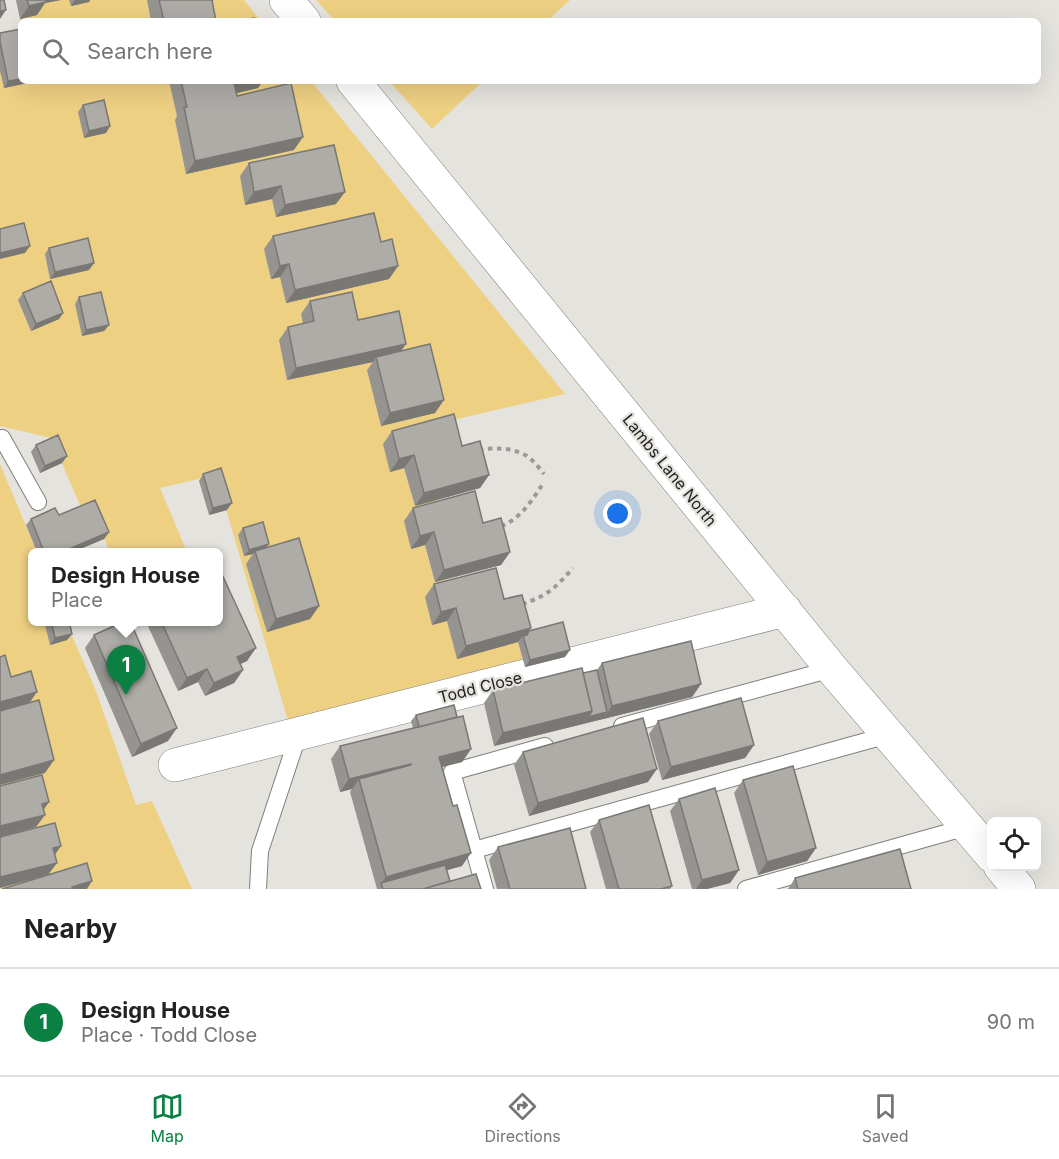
<!DOCTYPE html>
<meta charset="utf-8">
<style>
:root{--surface:#fff;--page:#f2f2f2;--text:#222;--muted:#767676;--line:#e0e0e0;--accent:#0b8043}
body{margin:0;font-family:Inter,sans-serif;background:var(--page);color:var(--text)}
.controls{position:absolute;right:18px;bottom:18px;display:grid;overflow:hidden;border-radius:9px;box-shadow:0 6px 24px #0002}
.controls button{width:54px;height:54px;display:grid;place-items:center;padding:0;border:0;border-bottom:2px solid var(--line);background:var(--surface);color:var(--text);font:30px sans-serif}
.you{position:absolute;left:618px;top:514px;width:21px;height:21px;margin:-15px;border:4px solid #fff;border-radius:50%;background:#1a73e8;box-shadow:0 0 0 9px #1a73e833}
.badge{display:grid;place-items:center;width:39px;height:39px;border-radius:50%;background:var(--accent);color:#fff;font-size:20px;font-weight:700}
.pin{position:absolute;translate:-50% -50px;filter:drop-shadow(0 2px 3px #0008)}
.pin::after{content:'';position:absolute;top:32px;width:21px;height:18px;background:inherit;clip-path:polygon(0 0,100% 0,50% 100%)}
.popup{position:absolute;left:28px;top:548px;width:195px;height:78px;box-sizing:border-box;display:grid;place-content:center;border-radius:9px;background:var(--surface);filter:drop-shadow(0 2px 4px #0005);font-size:20px;white-space:nowrap;color:var(--muted)}
.popup b{font-size:22px;color:var(--text)}
.popup::after{content:'';position:absolute;left:50%;top:100%;margin-left:-12px;border:12px solid transparent;border-top-color:var(--surface)}
.list{margin:0;padding:0;list-style:none}
h2{display:flex;justify-content:space-between;align-items:center;height:78px;margin:0;padding:0 24px;font-size:26px}
h2 small{font-size:20px;font-weight:400;color:var(--muted)}
.list li{display:grid;grid-template-columns:39px 1fr auto;gap:18px;align-items:center;box-sizing:border-box;height:108px;padding:0 24px;border-top:2px solid var(--line)}
.list b{display:block;font-size:22px;white-space:nowrap}
.list p{margin:0;font-size:20px;white-space:nowrap;color:var(--muted)}
.list em{font-size:20px;font-style:normal;color:var(--muted)}
.icon{flex:none;width:33px;height:33px;fill:none;stroke:currentColor;stroke-width:2;stroke-linecap:round;stroke-linejoin:round}
.map{position:relative;flex:none;width:1059px;height:889px;overflow:hidden}
.search{position:absolute;background:var(--surface);box-shadow:0 6px 24px #0002;left:18px;right:18px;top:18px;height:66px;display:flex;align-items:center;gap:15px;box-sizing:border-box;padding:0 21px;border-radius:9px;color:var(--muted);font-size:22px}
.sheet{height:186px;background:var(--surface)}
nav{display:flex;justify-content:space-around;align-items:center;box-sizing:border-box;height:84px;border-top:2px solid var(--line);background:var(--surface);font-size:16px;color:var(--muted)}
nav a{display:grid;justify-items:center;gap:3px}
nav .on{color:var(--accent)}
.map>svg:first-child{display:block}
</style>
<div class="map">
<svg width="1059" height="889" viewBox="0 0 1059 889">
<rect width="100%" height="100%" fill="#e5e3de"/>
<path fill="#eed083" d="M16 0H244L261 21 21 22Z
M316 0H570L547 21H335Z
M0 39 21 81H311L565 394 418 428 404 468 415 505 437 500 439 506 411 549 425 545 435 582 458 577 459 583 432 625 447 621 518 642 523 660 288 721 216 475 160 488 187 552H110L91 507 82 510 51 438 0 426Z
M389 81H483L432 129Z
M0 464 37 552H33V622H66L96 691 136 805 152 801 192 889H0Z"/>
<g fill="none" stroke-linecap="round" stroke-linejoin="round">
<defs>
<path id="lane" d="M0 438H2L38 502
M622 726 832 669
M474 850 888 735
M258 889 260 851 295 745 294 735
M485 889 452 772 545 746
M746 889 967 827"/>
<path id="street" d="M286 0 304 21
M353 81 832 669 992 856
M175 765 785 610
M1000 866 1019 889"/>
</defs>
<use href="#lane" stroke="#817f7a" stroke-width="18"/>
<use href="#street" stroke="#817f7a" stroke-width="34"/>
<path stroke="#9c9a96" stroke-width="4" stroke-dasharray="4.5 4.5" stroke-linecap="butt" d="M479 450C495 447 514 448 527 456 534 461 539 468 544 474
M501 526C519 520 532 501 542 485
M522 604C548 596 556 587 573 568"/>
<use href="#lane" stroke="#fff" stroke-width="16"/>
<use href="#street" stroke="#fff" stroke-width="33"/>
</g>
<path fill="#969490" d="M16 0H61L45 3 37 15 20 19Z
M69 0H90L89 2 71 6Z
M147 0H214L212 2 216 21H151Z
M0 33 37 81 4 88 0 71Z
M169 81H263L258 88 236 93 237 96 294 150 186 174 175 120 177 116Z
M83 105 110 126 106 133 84 138 78 112Z
M249 163 336 204 276 217 272 199 245 205 240 176Z
M273 236 381 242 398 266 389 279 286 303 280 277 271 279 264 249Z
M49 248 94 263 89 270 50 279 45 254Z
M23 293 63 313 59 319 31 331 18 300Z
M79 297 109 325 104 331 82 336 75 304Z
M310 301 358 320 401 351 435 413 381 426 367 370 373 362 287 380 279 340 288 327 303 324 301 314Z
M392 431 462 446 489 475 480 488 415 506 404 468 390 472 383 444Z
M36 445 67 456 62 463 40 473 31 452Z
M203 474 227 510 209 515 199 481Z
M413 508 483 523 510 552 501 565 435 582 425 545 411 549 404 521Z
M59 515 109 532 104 539 73 552H37L26 525 31 519Z
M243 528 269 544 266 548 319 606 310 619 267 632 246 564 253 554 244 556 238 535Z
M434 584 504 599 529 631 565 657 525 667 518 642 457 659 447 621 432 625 425 597Z
M44 621H69L72 634 67 640 50 645Z
M149 621H219L247 661 240 664 243 670 234 683 205 696 198 682 178 691 147 624Z
M94 635 168 741 132 757 85 648Z
M602 663 701 684 692 697 494 746 484 703 493 690 597 670Z
M416 715 457 717 471 749 462 762 442 767 462 866 447 870 450 881 481 889H377L350 792 352 789 340 792 331 759 340 746 413 728 411 721Z
M658 721 754 745 745 758 662 780 649 734Z
M523 752 648 782 529 816 514 765Z
M743 780 816 848 807 861 758 875 734 793Z
M679 799 739 870 730 883 707 889H692L670 811Z
M599 820 672 886 670 889H606L590 832Z
M498 847 586 889H497L489 860Z
M795 878 911 889H788Z"/>
<path fill="#7a7875" d="M39 0H61L45 3 37 15 20 19 29 6Z
M75 0H90L89 2 71 6Z
M6 10 0 19V11Z
M21 79V81H37L4 88 8 81Z
M243 81H263L258 88 225 96 234 83Z
M110 126 106 133 84 138 89 131Z
M303 137 294 150 186 174 195 161Z
M281 186 272 199 245 205 254 192Z
M345 192 336 204 276 217 285 205Z
M30 246 25 253 0 259V253Z
M94 263 89 270 50 279 55 272Z
M289 264 280 277 271 279 280 266Z
M398 266 389 279 286 303 295 290Z
M63 313 59 319 31 331 36 324Z
M109 325 104 331 82 336 86 330Z
M406 344 397 357H376L373 362 287 380 296 368Z
M444 400 435 413 381 426 390 413Z
M414 455 404 468 390 472 399 459Z
M67 456 62 463 40 473 45 466Z
M489 475 480 488 415 506 424 493Z
M232 503 227 510 209 515 213 508Z
M109 532 104 539 73 552H62Z
M434 532 425 545 411 549 420 536Z
M269 544 264 550 255 551 253 554 244 556 249 550Z
M510 552 501 565 435 582 444 570Z
M319 606 310 619 267 632 276 619Z
M456 608 447 621 432 625 441 612Z
M531 628 524 639 523 636 518 642 457 659 466 646Z
M72 634 67 640 50 645 55 638Z
M256 648 247 661 228 670 237 657Z
M570 650 565 657 525 667 530 660Z
M207 669 198 682 178 691 187 678Z
M243 670 234 683 205 696 214 683Z
M701 684 692 697 603 719 612 706Z
M37 692 28 705 0 713V702Z
M592 711 607 712 603 719 494 746 503 733Z
M177 728 168 741 132 757 141 744Z
M754 745 745 758 662 780 671 767Z
M471 749 462 762 430 770 439 757Z
M54 760 45 773 0 785V775Z
M411 764 402 777 359 779 352 789 340 792 349 779Z
M657 769 648 782 529 816 538 803Z
M49 802 40 815 42 804Z
M45 815 36 827 0 837V826Z
M61 846 52 859 53 848Z
M816 848 807 861 758 875 767 862Z
M471 853 462 866 383 888 381 883 386 877Z
M57 863 48 875 0 888V877Z
M739 870 730 883 707 889H696L702 880Z
M92 881 87 889H71L72 887Z"/>
<path fill="#aeaca7" stroke="#7a7875" stroke-width="1.5" d="M0 0H4L6 10 0 11Z
M27 0H46V2L29 6Z
M159 0H212L216 21H164Z
M254 18 255 21H242Z
M21 29V79L8 81 0 42V33Z
M181 81H243L234 83 237 96 291 83 303 137 195 161 184 107H187Z
M104 100 110 126 89 131 83 105Z
M334 145 345 192 285 205 281 186 254 192 249 163Z
M374 213 381 242 392 239 398 266 295 290 289 264 280 266 273 236Z
M24 223 30 246 0 253V229Z
M88 238 94 263 55 272 49 248Z
M51 281 63 313 36 324 23 293Z
M101 292 109 325 86 330 79 297Z
M352 292 358 320 399 311 406 344 296 368 288 327 314 321 310 301Z
M430 344 444 400 390 413 376 357Z
M454 414 462 446 480 441 489 475 424 493 414 455 399 459 392 431Z
M58 435 67 456 45 466 36 445Z
M221 468 232 503 213 508 203 474Z
M475 491 483 523 501 518 510 552 444 570 434 532 420 536 413 508Z
M95 500 109 532 62 552H44L31 519 55 508 59 515Z
M263 522 269 544 249 550 243 528Z
M299 538 319 606 276 619 255 551Z
M219 568 256 648 237 657 243 670 214 683 207 669 187 678 161 621H219Z
M496 568 504 599 522 595 531 628 466 646 456 608 441 612 434 584Z
M51 621H69L72 634 55 638Z
M125 621H130L177 728 141 744 94 635Z
M563 622 570 650 530 660 523 636 527 635 529 631Z
M691 641 701 684 612 706 602 663Z
M5 655 11 677 31 671 37 692 0 702V657Z
M582 668 592 711 503 733 493 690Z
M597 670 607 712 588 717 592 711 583 673Z
M741 698 754 745 671 767 658 721Z
M39 700 54 760 0 775V711Z
M454 705 457 717 419 727 416 715Z
M463 716 471 749 439 757 453 806 457 805 471 853 386 877 359 779 411 765V764L349 779 340 746Z
M643 718 657 769 538 803 523 752Z
M793 766 816 848 767 862 743 780Z
M42 775 49 802 42 804 45 815 0 826V786Z
M715 788 739 870 702 880 679 799Z
M649 805 672 886 661 889H619L599 820Z
M55 823 61 846 53 848 57 863 0 877V837Z
M570 828 586 889H510L498 847Z
M900 849 911 889H798L795 878Z
M87 863 92 881 72 887 73 889H2Z
M445 865 450 881 423 889H383L381 883Z
M476 874 481 889H423Z"/>
<g text-anchor="middle" stroke-width="4.5" stroke-linejoin="round" paint-order="stroke">
<g font-size="16" fill="#252422" stroke="#e5e3de">
<text transform="translate(670 470) rotate(51)" y="6">Lambs Lane North</text>
<text transform="translate(480 687) rotate(-14)" y="6">Todd Close</text>
</g>
</g>
</svg>
<div class="controls">
<button><svg class="icon" aria-label="locate" viewBox="0 0 24 24"><circle cx="12" cy="12" r="6"/><path d="M12 2v4M12 18v4M2 12h4M18 12h4"/></svg></button>
</div>
<div class="you"></div>
<div class="pin badge" style="left:126px;top:695px">1</div>
<div class="popup"><b>Design House</b>Place</div>
<div class="search"><svg class="icon" aria-label="search" viewBox="0 0 24 24"><circle cx="10" cy="10" r="6"/><path d="M15 15l6 6"/></svg>Search here</div>
</div>
<section class="sheet">
<h2>Nearby<small></small></h2>
<ul class="list">
<li><span class="badge">1</span><div><b>Design House</b><p>Place · Todd Close</p></div><em>90 m</em></li>
</ul>
</section>
<nav>
<a class="on"><svg class="icon" aria-label="map" viewBox="0 0 24 24"><path d="M3 6l6-2 6 2 6-2v14l-6 2-6-2-6 2zM9 4v14M15 6v14"/></svg>Map</a>
<a><svg class="icon" aria-label="directions" viewBox="0 0 24 24"><path d="M12 3l9 9-9 9-9-9zM9 14v-3h6M13 9l2 2-2 2"/></svg>Directions</a>
<a><svg class="icon" aria-label="saved" viewBox="0 0 24 24"><path d="M7 4h10v16l-5-4-5 4z"/></svg>Saved</a>
</nav>
